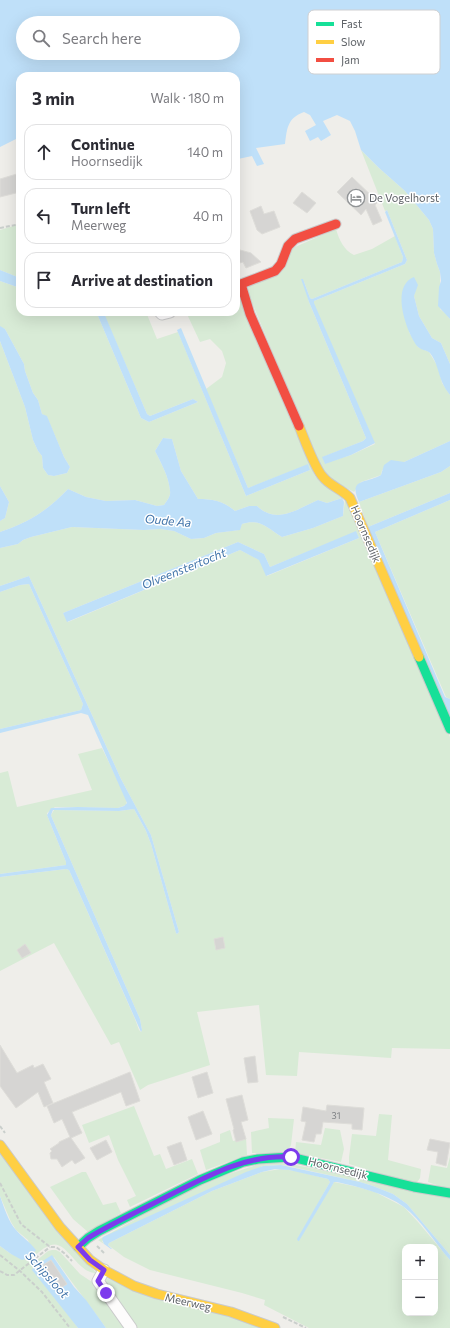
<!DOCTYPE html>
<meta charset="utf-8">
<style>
:root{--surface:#fff;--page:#f2f2f3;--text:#2b2b33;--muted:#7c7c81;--line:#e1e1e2}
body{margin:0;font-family:Commissioner,sans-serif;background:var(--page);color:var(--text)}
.controls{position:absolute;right:12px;bottom:12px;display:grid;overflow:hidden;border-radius:8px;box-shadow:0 4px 16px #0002}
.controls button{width:36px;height:36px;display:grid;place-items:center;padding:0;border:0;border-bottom:1px solid var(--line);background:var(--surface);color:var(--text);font:20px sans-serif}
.stop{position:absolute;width:12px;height:12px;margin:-9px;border:3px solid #7c3aed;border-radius:50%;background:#fff}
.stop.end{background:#7c3aed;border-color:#fff;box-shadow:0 1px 4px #0008}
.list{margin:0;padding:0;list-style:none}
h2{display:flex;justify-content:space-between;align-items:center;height:52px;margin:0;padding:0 16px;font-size:17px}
h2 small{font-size:13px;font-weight:400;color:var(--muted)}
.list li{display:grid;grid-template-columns:26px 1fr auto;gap:12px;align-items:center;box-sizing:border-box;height:56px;margin:0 8px 8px;padding:0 8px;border:1px solid var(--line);border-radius:12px}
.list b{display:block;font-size:15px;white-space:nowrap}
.list p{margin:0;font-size:13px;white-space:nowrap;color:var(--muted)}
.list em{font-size:13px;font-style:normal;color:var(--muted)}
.icon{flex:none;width:22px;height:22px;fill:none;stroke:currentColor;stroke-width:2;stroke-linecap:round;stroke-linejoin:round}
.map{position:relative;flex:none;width:450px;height:1328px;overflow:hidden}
.search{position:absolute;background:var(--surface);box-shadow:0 4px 16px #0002;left:16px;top:16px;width:224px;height:44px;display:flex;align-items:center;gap:10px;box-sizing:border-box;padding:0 14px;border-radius:22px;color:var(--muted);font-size:15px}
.panel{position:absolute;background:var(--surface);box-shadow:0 4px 16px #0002;left:16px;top:72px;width:224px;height:244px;border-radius:12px}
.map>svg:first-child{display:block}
</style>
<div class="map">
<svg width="450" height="1328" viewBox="0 0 450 1328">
<rect width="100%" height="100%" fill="#efeeea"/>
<path fill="#d8ebd6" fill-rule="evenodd" d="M361 150 379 168 405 191 429 220 433 229 434 253 437 264 440 272V309L446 314 450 319V364L441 343 432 338 419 316 414 296 415 289 414 277 409 332 418 347 429 352 438 367 442 383 450 395V441L404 462 382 470 381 475 361 482 354 492 324 476 246 288 295 247 336 229C339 240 344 250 354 255L372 249 395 236 403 257 402 262 312 299 310 298 303 279 309 302 366 438 363 441 323 457 325 463 351 455 375 444 313 303 314 301 405 264 407 260 387 210 385 211Z
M20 224V278L0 270V230Z
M0 281 20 288V312H87L98 316 141 418 149 422 198 402 193 399 150 416 147 414 103 312H146L157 339 178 332 246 496 310 470 307 465 248 488 208 394 206 389 222 377 226 363 222 351 210 339 200 342 186 312H236V292L238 295 315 476C325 489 333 487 343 496 349 500 351 509 355 515L450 737V1049L392 1048 391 1058 299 1052 297 1076 266 1075 259 1005 197 1012 210 1065 148 1085 140 1090 119 1042 111 1045 54 943 0 971V877L66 869 69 870 135 1019 139 1030 141 1032 142 1030 140 1019 52 818 51 815 54 810 119 811 134 809 146 831 151 844 176 933 177 934 179 932 151 835 121 779 29 576 0 586V548L18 544 23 540 31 537 72 527 144 530 160 529 174 531 191 539 204 538 216 533 239 530 242 524C260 518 267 528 282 537L313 528 343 516 345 500 342 498 327 503 318 500C297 509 277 525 257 506H249L235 511C224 501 212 499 198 499L181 471 172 439 163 438 155 451C161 463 169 477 170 491 171 496 167 501 164 505L157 506 135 500 106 501 86 497 68 489C47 511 29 522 0 532V521L5 518 9 502 0 486V341L25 407 33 440 38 451 42 456 43 468 48 475 54 476 67 473 70 467 64 457 47 417 42 414 38 400 33 393 25 371 24 364 5 329 0 327ZM356 532 359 538 267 576 260 560 240 550 68 622 63 613 238 542 264 554 270 567Z
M450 466V493L368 527 359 502 441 472Z
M450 500V699L446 697 375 532Z
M29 584 83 704 81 710 0 729V592L20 585Z
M102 748 127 800 126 805 118 808 55 807 47 813V815L66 862V865L0 874V773L8 771 17 807 92 790 78 754Z
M134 1106 154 1156 160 1154 166 1169 192 1159 198 1174 130 1207 127 1200 136 1196 118 1160 109 1135 89 1143 82 1125Z
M379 1114 392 1115 388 1160 421 1169 420 1178 416 1184 349 1164V1157L352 1134 376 1136Z
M268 1118 294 1119 291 1145 287 1153H252L251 1132 269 1128Z
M325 1128 340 1130 344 1149 341 1162 295 1153 296 1142 321 1145Z
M230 1130 233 1141 246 1137 247 1155 206 1170 200 1150 220 1142V1134Z
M0 1150 96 1273C77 1273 67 1240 51 1245 44 1247 38 1253 33 1257L28 1240 16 1230 11 1222 0 1196Z
M450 1157V1190L428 1182 431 1165 447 1168Z
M272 1160 450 1197V1255L407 1204 393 1194 373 1186 360 1182 288 1166 281 1165 263 1166 102 1241 104 1244 98 1240 201 1183Z
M281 1169 296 1171 328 1179 330 1182 297 1241 334 1182 358 1187 375 1192 404 1207 418 1222 450 1260V1328H309L264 1305 265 1300 242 1293 150 1270 124 1257 108 1245 109 1243 212 1191 262 1172ZM405 1247H435V1313H405Z
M82 1172H86L103 1205 116 1202 121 1213 88 1232 73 1219 50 1187Z
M0 1246 11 1254 28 1257 78 1328H0Z
M52 1250H56L60 1252 80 1274 95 1284 126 1328H106C89 1304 71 1282 54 1257L38 1264 36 1261 48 1251Z
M105 1278 265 1328H136L106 1283Z"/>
<path fill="#bfe0f9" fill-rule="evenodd" d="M0 0H450V319L438 306 439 287 441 281 440 272 437 264 434 253 433 229 429 220 405 191 379 168 361 150 355 131 350 121 337 115 323 121 331 135 321 141 318 137 310 141 305 131 316 125 310 115 304 112C287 118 287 129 285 144L256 148 264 164 257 166 252 156 238 159 236 155V76H20V137L0 147ZM23 23H233V53H23Z
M387 210 407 260 405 264 314 301V303L375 443 351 455 325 464 322 457 363 441 366 438 309 302 301 279H303L310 298 312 299 402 262 403 257 385 212Z
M0 270 20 278V288L0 281Z
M414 277 418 285 414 296 419 316 432 338 441 343 450 364V395C447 391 444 387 442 382 438 372 437 362 430 353 427 350 420 350 417 346 406 331 390 286 414 277Z
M87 312H103L104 313 147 414 150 416 193 399 198 402 149 422 141 418 98 316Z
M0 326 5 329 24 364 25 371 33 393 38 400 42 414 47 416 64 457 70 467 67 473 54 476 48 475 43 468 42 456 38 451 33 440 25 407 0 341Z
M181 328 248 488 308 464 310 470 246 496 177 330Z
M163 438 172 439 181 471 198 499C212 499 224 501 235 511L249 506H257C277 525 297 509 318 500L327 503 342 498 344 502 343 516 313 528 282 537C267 528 260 518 242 524L240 530 216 533 204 538 191 539 174 531 160 529 144 530 72 527 31 537 23 540 18 544 0 548V532C29 522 47 511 68 489L86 497 106 501 135 500 157 506 164 505C167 501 171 496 170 491 169 477 161 463 155 451Z
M450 441V466L441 472 359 502C348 478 365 484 381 475L384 465 391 460 404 462Z
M0 486 9 502 5 518 0 521Z
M450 493V500L375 532 445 697 450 699V718L368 527Z
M356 531 359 538 266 576 259 560 240 550 67 622 63 613 238 542 264 554 270 567Z
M29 576 121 779 151 835 179 932 177 934 176 933 151 844 146 831 134 809 119 811 53 810 51 815 52 818 140 1019 142 1030 141 1032 69 870 66 869 0 877V874L66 865V862L47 815 51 808 78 807 118 808 124 806 127 803 88 715 81 713 0 733V729L81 710 83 704 29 584 20 585 0 592V586Z
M281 1165 360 1182 373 1186 393 1194 407 1204 450 1255V1260C435 1243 422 1221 404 1207 385 1193 359 1187 337 1182H334L333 1184 299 1241H298L297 1239 330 1182 328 1179 289 1170 275 1169 262 1172 212 1191 109 1243 108 1245 112 1249H111L104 1244 102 1239 103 1237 246 1172 263 1166Z
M0 1196C4 1207 8 1221 16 1230 22 1237 30 1242 36 1250L32 1255 38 1264 52 1255 74 1287 86 1300 106 1328H78L32 1270 34 1266 28 1258 22 1260 11 1254 0 1246Z"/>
<path fill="#d6d5d3" stroke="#deddd9" d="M20 173V192L0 197V179Z
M352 177 378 202 375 205 382 221 373 225 366 209 361 215 337 192Z
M302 192 316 203 307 213 293 203Z
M261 206 264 214 274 211 280 227 262 234 257 230 250 211Z
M240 250 251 253 261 262 246 268 243 262 236 264V251Z
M223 937 225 948 216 950 214 939Z
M25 944 31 953 22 958 17 950Z
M0 1045 17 1073 33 1065 34 1068 43 1064 51 1079 44 1082 53 1103 44 1107 38 1092 16 1108 0 1086Z
M255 1056 258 1082 248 1083 244 1058Z
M130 1072 140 1101 126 1106 121 1092 72 1112 82 1133 71 1138 85 1158 75 1164 72 1160 62 1167 57 1159H51L50 1153 52 1151 50 1149 59 1143V1142L70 1137 62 1119 54 1123 47 1106Z
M207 1072 213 1093 198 1098 192 1077Z
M242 1095 248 1120 241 1122 246 1139 236 1142 233 1130 234 1129 226 1099Z
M327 1105 364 1108 362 1130 352 1129V1124L323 1122 321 1134H316L314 1142 302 1140 306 1122 301 1121 303 1107 326 1111Z
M203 1111 212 1134 196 1140 188 1117Z
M430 1139 450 1143 446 1166 436 1163 438 1152 427 1150Z
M106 1140 112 1152 97 1160 90 1148Z
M181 1142 187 1160 174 1165 167 1147Z
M51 1260 67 1284 59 1289 43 1265Z"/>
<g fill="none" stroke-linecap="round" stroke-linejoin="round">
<defs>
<path id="street" d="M160 312 162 314 170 312
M104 1270 98 1281 131 1328"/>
<path id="fast" d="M419 657 450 729
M78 1247 88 1238 99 1231 200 1180 243 1162 258 1159 291 1157 414 1187 450 1193"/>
<path id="slow" d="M299 426C304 438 315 469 323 477 330 486 342 489 350 498L419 657
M0 1145 60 1227 90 1260 104 1270 134 1286 157 1294 231 1312 275 1328"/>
<path id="jam" d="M299 426 250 314 241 284 275 271 281 264 288 246 295 239 336 224"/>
</defs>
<use href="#street" stroke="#cbcccc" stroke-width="13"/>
<use href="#fast" stroke="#cacacb" stroke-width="11"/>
<use href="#slow" stroke="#cacacb" stroke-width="11"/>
<use href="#jam" stroke="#cacacb" stroke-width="11"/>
<path stroke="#cacfcc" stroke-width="2" stroke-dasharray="4 2" stroke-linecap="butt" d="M0 228 20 224
M0 1126 5 1133
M0 1183 21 1224 50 1247H56L64 1253 72 1261
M97 1246 104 1253
M0 1255 20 1271 42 1292 70 1328
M0 1271 7 1275H14L50 1247
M283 1317 306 1328"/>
<use href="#street" stroke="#fdfcfc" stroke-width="11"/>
<use href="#fast" stroke="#16e098" stroke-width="9"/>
<use href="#slow" stroke="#ffcf43" stroke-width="9"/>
<use href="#jam" stroke="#f24e42" stroke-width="9"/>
</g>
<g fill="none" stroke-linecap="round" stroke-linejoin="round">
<path stroke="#7c3aed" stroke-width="5" d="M106 1293 98 1281 104 1270 90 1260 78 1247 88 1238C113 1223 139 1211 164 1198 204 1178 245 1154 291 1157"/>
</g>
<defs>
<symbol id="hotel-ring" viewBox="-11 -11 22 22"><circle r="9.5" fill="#fff" stroke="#919496" stroke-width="1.5"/><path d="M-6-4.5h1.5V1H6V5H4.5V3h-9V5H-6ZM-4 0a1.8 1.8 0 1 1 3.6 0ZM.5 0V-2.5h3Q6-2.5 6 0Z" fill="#919496"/></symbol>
</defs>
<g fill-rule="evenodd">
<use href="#hotel-ring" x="346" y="188" width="20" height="20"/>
</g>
<g text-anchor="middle" stroke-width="3" stroke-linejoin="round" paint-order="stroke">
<g font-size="9" fill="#7e8184">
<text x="336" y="1119">31</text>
</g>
<g font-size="11" fill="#5f6368" stroke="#fff" text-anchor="start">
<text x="369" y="202">De Vogelhorst</text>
</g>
<g font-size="11" fill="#5f6368" stroke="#fff">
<text transform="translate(366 534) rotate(67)" y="4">Hoornsedijk</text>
<text transform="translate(338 1168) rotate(14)" y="4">Hoornsedijk</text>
<text transform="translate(188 1302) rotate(13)" y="4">Meerweg</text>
</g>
<g font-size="12" font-style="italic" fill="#4174aa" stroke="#fff">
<text transform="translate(168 521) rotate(5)" y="4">Oude Aa</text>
<text transform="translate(184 569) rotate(-22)" y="4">Olveenstertocht</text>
<text transform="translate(47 1275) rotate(48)" y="4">Schipsloot</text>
</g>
</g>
<rect x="308" y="10" width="132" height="64" rx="6" fill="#fff" stroke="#cfd0d2" stroke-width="1"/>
<rect x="316" y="22" width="18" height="4" fill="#16e098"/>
<rect x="316" y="40" width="18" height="4" fill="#ffcf43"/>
<rect x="316" y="58" width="18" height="4" fill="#f24e42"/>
<g font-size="11" fill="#5f6368">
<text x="341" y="28">Fast</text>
<text x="341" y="46">Slow</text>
<text x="341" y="64">Jam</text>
</g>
</svg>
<div class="controls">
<button>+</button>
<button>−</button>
</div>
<div class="stop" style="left:291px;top:1157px"></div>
<div class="stop end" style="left:106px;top:1293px"></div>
<div class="search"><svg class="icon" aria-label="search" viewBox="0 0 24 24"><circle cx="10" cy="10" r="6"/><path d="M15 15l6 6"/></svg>Search here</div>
<section class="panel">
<h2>3 min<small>Walk · 180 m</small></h2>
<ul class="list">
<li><svg class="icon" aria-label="ahead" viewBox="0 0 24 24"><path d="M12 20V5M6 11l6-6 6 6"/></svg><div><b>Continue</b><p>Hoornsedijk</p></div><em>140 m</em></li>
<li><svg class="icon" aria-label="left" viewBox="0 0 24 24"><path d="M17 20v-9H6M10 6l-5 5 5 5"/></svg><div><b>Turn left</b><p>Meerweg</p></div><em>40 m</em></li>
<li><svg class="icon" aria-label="arrive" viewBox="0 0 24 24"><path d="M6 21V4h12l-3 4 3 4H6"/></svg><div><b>Arrive at destination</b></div></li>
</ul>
</section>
</div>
